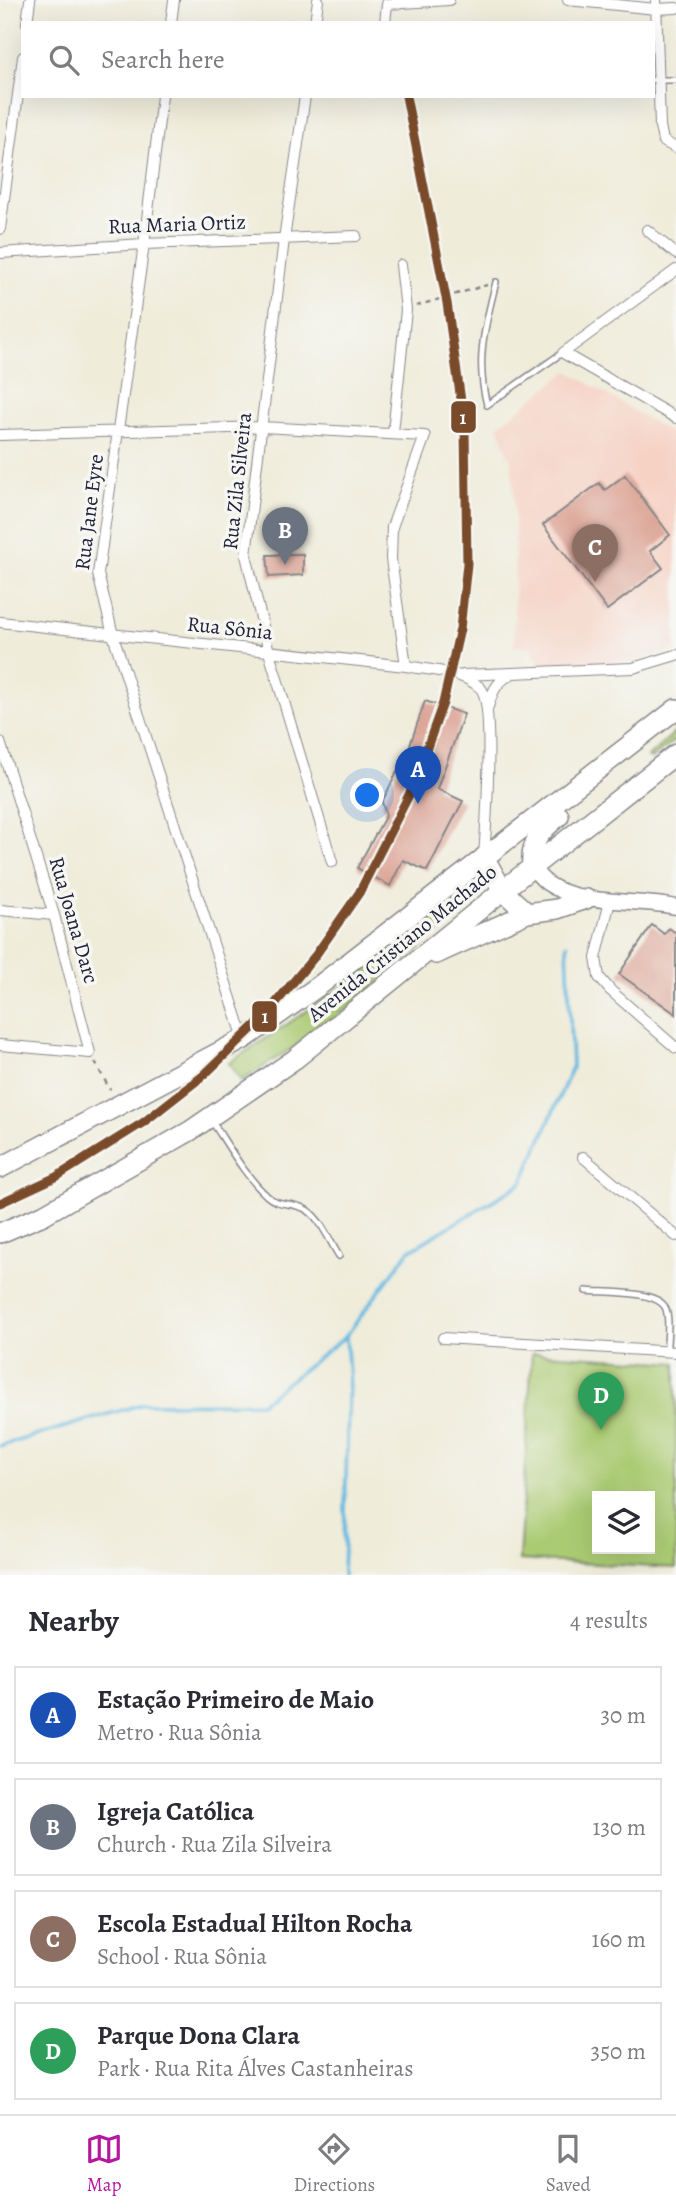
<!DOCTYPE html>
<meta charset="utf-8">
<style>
:root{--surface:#fff;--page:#f7f7f7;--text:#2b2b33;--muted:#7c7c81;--line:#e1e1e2;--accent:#b5179e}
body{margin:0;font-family:Alegreya,serif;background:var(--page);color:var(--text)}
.controls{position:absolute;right:21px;bottom:21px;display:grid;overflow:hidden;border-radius:0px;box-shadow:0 7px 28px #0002}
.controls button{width:63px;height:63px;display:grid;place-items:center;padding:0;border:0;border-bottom:2px solid var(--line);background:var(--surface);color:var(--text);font:35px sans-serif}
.you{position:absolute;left:368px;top:796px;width:24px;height:24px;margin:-18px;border:5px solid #fff;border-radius:50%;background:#1a73e8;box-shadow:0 0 0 10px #1a73e833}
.badge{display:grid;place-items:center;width:46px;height:46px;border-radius:50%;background:var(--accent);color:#fff;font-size:23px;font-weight:700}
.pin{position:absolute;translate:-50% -58px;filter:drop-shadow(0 2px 4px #0008)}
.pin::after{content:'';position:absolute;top:37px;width:24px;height:21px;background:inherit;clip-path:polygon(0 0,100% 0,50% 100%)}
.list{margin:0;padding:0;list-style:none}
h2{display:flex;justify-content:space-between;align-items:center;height:91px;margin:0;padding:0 28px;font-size:30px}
h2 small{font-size:23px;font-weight:400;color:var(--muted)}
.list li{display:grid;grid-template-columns:46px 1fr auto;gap:21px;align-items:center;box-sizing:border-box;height:98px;margin:0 14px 14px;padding:0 14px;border:2px solid var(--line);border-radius:0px}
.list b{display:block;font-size:26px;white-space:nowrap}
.list p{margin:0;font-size:23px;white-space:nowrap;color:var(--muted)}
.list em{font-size:23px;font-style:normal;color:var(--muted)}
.icon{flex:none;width:38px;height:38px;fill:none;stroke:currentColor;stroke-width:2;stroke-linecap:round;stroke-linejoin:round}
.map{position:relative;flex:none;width:676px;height:1575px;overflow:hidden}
.search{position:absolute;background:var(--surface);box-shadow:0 7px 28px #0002;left:21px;right:21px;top:21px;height:77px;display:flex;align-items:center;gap:18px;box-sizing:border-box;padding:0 24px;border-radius:0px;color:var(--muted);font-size:26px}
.sheet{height:539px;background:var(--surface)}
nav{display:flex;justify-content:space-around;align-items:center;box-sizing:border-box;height:98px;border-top:2px solid var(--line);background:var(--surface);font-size:19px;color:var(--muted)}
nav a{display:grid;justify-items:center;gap:4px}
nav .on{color:var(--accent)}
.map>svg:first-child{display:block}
</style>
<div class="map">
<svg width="676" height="1575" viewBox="0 0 676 1575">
<rect width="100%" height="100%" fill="#f6f6f2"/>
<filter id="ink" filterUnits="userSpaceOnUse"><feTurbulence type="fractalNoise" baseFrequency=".0143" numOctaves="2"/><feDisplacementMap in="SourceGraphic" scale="14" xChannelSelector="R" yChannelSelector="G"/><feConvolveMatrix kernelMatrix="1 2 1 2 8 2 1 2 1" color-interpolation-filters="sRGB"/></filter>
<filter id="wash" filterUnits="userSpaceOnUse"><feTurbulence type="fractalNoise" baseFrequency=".00686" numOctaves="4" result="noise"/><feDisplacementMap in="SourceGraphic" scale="28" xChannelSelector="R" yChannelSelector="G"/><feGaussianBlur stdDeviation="1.57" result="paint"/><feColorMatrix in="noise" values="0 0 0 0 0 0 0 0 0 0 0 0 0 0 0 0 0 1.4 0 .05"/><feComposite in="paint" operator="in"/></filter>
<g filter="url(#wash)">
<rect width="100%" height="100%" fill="#efecda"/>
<path fill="#f6d2c4" d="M568 371 676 436V649L632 661 540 666 532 647 514 646 515 518 512 464 498 426Z"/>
<path fill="#abcb73" stroke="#667657" stroke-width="2" fill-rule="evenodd" d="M676 731V739L651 759 648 757Z
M456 897 465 909 356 1002 294 1047 241 1081 229 1063 356 978Z
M532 1353 676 1363V1568L519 1560ZM650 1496V1549H597V1496Z"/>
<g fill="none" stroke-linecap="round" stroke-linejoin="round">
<path stroke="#64b8e0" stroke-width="3.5" d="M0 1446 143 1404 261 1403 346 1336 409 1251 522 1183 572 1068 567 944
M343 1575 349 1377 346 1336"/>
</g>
<g id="blocks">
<path fill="#da9f8f" d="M625 475 670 535 650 551 663 568 607 610 543 525 599 483 605 490Z
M303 554V575L269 577 267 555Z
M425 701 464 714 437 789 463 801 427 871 403 860 390 886 357 868 386 815 382 802 409 748Z
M652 925 664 934 669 928 676 933V1014L619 974Z"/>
</g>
</g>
<g filter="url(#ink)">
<use href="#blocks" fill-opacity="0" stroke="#88878a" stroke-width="2"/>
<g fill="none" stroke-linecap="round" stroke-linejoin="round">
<defs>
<path id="lane" d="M653 80H676
M496 282C485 326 475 360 487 405L562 353
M211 1120C228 1145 244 1175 267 1196 278 1206 290 1202 303 1208 319 1214 330 1242 339 1256
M586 1291C604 1293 655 1290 665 1307 671 1319 666 1339 667 1352"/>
<path id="street" d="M568 0 656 9 676 8
M656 0 660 126 663 141 676 148
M27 23 30 0
M171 23 174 0
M315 23 318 0
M385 23 387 4 449 0
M162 96 144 244 98 574 113 635 244 1039
M305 96 284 239 246 555 269 652 332 862
M0 229 23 57
M647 230 676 254
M0 253 144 244 356 236
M676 270 563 353 676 418
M393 432 406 310 401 265
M0 435 262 427 425 436 392 527 391 559 406 666
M0 622 406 666C427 670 457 671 474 683 477 685 480 687 482 690 494 709 486 829 484 857
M463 675 633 668 676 655
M488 707C492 693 496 682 510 675
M0 742 54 915 90 1053 0 1045
M610 901 596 958 599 977 610 990 676 1048
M0 910 54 915
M583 1157 676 1236
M443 1338 676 1352"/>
<path id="secondary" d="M532 867C537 873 541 879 547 883 581 907 637 898 676 907"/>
<path id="highway" d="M484 857 503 891 527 913
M532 867C530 842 540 831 559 816
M436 954 527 913 557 909 586 899
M0 1168 244 1039 320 985 676 709
M0 1233 43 1215 190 1131 295 1059 512 883 676 754"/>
</defs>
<use href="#lane" stroke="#88878a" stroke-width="8"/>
<use href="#street" stroke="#88878a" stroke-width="12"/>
<use href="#secondary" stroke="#88878a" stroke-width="17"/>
<use href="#highway" stroke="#88878a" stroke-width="22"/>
<path stroke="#88878a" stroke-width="2.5" stroke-dasharray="5 5" stroke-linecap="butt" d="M416 306 487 285
M95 1062 110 1090"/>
<use href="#lane" stroke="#fff" stroke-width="5"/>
<use href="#street" stroke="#fff" stroke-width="10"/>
<use href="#secondary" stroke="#fff" stroke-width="14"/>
<use href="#highway" stroke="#fff" stroke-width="19"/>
<defs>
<path id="metro-1" d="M0 1203 56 1177 144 1122 204 1075 264 1017 315 956 359 893 412 789 443 703 460 629 467 564 465 429 447 303 406 96"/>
</defs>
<use href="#metro-1" stroke="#f6f6f2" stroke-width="14"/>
<use href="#metro-1" stroke="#7a4b2a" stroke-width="9"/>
</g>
</g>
<g text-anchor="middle" stroke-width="7" stroke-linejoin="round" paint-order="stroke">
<g font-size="21" fill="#22223b" stroke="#f6f6f2">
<text transform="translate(177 224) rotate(-2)" y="7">Rua Maria Ortiz</text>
<text transform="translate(237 481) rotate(-84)" y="7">Rua Zila Silveira</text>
<text transform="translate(89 512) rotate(-83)" y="7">Rua Jane Eyre</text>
<text transform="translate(230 628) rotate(6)" y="7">Rua Sônia</text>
<text transform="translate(74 920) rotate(74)" y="7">Rua Joana Darc</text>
<text transform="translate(402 943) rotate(-39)" y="7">Avenida Cristiano Machado</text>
</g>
</g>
<g stroke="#f6f6f2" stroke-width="2.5">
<rect x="450" y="400" width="27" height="34" rx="7" fill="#7a4b2a"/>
<rect x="251" y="1000" width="27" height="33" rx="7" fill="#7a4b2a"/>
</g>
<g font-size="19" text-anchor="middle" font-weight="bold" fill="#fff">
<text x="463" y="424">1</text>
<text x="265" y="1023">1</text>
</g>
</svg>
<div class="controls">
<button><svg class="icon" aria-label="layers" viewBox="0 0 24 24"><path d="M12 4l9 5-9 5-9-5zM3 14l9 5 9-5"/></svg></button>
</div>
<div class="you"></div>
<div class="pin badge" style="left:418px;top:804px;background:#1a4fb4">A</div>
<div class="pin badge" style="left:285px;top:565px;background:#6b7280">B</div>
<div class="pin badge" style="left:595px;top:582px;background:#8d6e63">C</div>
<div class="pin badge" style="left:601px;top:1430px;background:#2e9e5b">D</div>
<div class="search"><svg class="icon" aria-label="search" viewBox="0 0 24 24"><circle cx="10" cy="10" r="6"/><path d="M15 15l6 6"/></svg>Search here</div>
</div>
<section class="sheet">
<h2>Nearby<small>4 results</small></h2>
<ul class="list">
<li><span class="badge" style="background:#1a4fb4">A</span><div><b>Estação Primeiro de Maio</b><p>Metro · Rua Sônia</p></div><em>30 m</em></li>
<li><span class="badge" style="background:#6b7280">B</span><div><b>Igreja Católica</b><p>Church · Rua Zila Silveira</p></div><em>130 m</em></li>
<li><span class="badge" style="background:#8d6e63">C</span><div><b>Escola Estadual Hilton Rocha</b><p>School · Rua Sônia</p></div><em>160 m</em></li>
<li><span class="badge" style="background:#2e9e5b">D</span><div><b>Parque Dona Clara</b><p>Park · Rua Rita Álves Castanheiras</p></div><em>350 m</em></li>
</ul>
</section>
<nav>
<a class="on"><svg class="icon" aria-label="map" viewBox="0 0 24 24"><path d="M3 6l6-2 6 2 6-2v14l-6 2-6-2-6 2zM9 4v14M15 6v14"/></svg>Map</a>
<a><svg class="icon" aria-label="directions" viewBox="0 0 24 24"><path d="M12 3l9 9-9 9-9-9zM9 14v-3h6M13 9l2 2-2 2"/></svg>Directions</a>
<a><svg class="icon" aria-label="saved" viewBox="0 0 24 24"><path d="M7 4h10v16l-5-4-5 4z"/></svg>Saved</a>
</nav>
